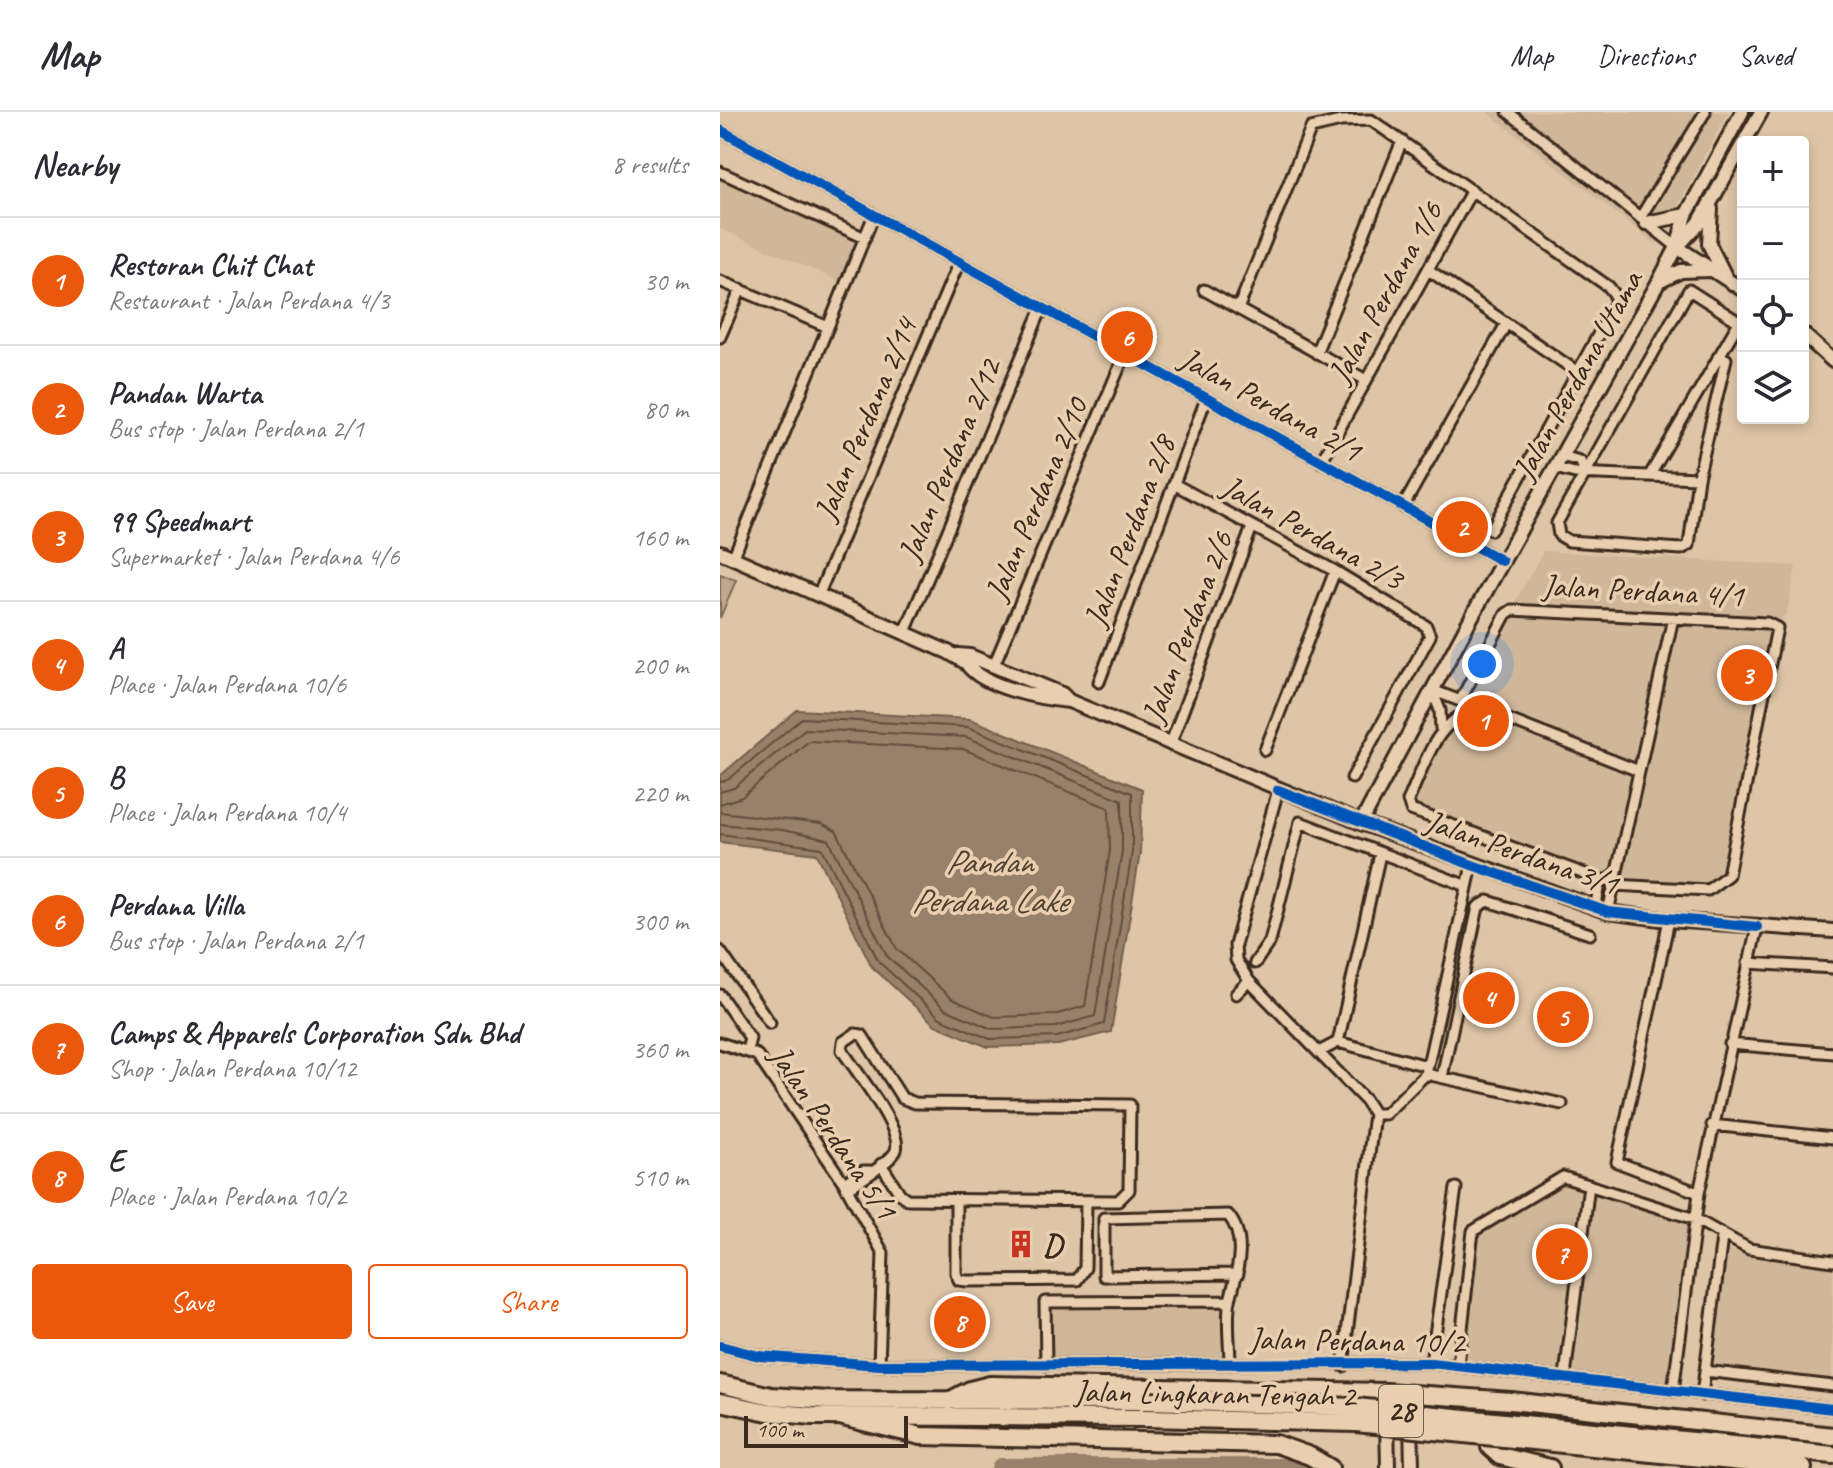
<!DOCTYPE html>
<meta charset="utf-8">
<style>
:root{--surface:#fff;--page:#f7f7f7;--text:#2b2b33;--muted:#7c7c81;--line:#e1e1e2;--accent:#ea580c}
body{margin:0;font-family:Caveat,sans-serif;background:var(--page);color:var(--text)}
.controls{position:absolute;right:24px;top:24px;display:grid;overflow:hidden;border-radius:8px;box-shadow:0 4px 12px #0003}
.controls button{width:72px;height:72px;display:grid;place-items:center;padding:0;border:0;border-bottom:2px solid var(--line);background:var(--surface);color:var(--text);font:40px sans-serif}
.scale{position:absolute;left:24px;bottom:20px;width:164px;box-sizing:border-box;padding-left:8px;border:4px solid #3b2a1e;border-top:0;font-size:22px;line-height:28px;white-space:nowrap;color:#3b2a1e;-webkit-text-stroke:6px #e9cfb0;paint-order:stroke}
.you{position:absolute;left:762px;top:552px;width:28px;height:28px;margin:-20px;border:6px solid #fff;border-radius:50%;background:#1a73e8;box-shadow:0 0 0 12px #1a73e833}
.badge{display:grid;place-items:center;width:52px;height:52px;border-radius:50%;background:var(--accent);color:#fff;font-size:26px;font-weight:700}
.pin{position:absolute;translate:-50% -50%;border:4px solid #fff;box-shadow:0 2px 8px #0006}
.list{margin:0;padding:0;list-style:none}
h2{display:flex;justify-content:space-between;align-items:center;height:104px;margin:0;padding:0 32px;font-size:34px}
h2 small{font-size:26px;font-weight:400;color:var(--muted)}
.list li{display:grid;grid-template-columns:52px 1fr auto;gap:24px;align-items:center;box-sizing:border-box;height:128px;padding:0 32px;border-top:2px solid var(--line)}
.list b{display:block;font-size:30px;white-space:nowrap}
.list p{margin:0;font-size:26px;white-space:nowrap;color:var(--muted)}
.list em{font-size:26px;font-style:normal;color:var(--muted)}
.actions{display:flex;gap:16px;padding:24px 32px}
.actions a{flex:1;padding:18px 0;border:2px solid var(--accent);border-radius:8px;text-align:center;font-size:28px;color:var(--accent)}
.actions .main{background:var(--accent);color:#fff}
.icon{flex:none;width:44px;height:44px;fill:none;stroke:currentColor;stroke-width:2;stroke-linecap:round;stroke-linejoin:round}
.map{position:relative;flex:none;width:1113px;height:1356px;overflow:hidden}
header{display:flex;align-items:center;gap:48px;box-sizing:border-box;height:112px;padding:0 40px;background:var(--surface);border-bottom:2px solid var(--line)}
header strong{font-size:38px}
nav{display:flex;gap:44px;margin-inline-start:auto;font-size:28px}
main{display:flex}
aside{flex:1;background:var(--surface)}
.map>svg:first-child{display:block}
</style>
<header>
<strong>Map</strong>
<nav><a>Map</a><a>Directions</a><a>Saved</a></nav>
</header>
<main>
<aside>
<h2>Nearby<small>8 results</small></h2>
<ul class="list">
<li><span class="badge">1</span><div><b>Restoran Chit Chat</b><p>Restaurant · Jalan Perdana 4/3</p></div><em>30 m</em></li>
<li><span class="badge">2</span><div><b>Pandan Warta</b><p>Bus stop · Jalan Perdana 2/1</p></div><em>80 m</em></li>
<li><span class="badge">3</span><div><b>99 Speedmart</b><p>Supermarket · Jalan Perdana 4/6</p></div><em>160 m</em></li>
<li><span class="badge">4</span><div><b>A</b><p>Place · Jalan Perdana 10/6</p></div><em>200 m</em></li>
<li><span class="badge">5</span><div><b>B</b><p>Place · Jalan Perdana 10/4</p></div><em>220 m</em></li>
<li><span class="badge">6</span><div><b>Perdana Villa</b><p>Bus stop · Jalan Perdana 2/1</p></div><em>300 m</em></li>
<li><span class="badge">7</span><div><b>Camps &amp; Apparels Corporation Sdn Bhd</b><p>Shop · Jalan Perdana 10/12</p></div><em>360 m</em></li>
<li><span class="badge">8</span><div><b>E</b><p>Place · Jalan Perdana 10/2</p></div><em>510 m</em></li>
</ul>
<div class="actions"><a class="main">Save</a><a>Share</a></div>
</aside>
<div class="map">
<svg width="1113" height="1356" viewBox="0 0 1113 1356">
<rect width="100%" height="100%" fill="#dec5a7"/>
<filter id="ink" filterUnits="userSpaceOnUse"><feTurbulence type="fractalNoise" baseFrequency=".0125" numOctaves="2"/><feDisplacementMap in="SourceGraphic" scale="16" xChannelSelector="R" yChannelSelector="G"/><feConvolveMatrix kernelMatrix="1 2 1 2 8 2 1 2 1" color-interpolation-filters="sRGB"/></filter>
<g filter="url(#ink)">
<path fill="#cfb79a" d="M767 0H1008L937 133Z
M0 65 138 128 121 170 0 117Z
M823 439 1076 454 1067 501 1058 511 1049 546 1005 761 988 774 899 769 695 696 693 690 724 619Z
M845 1068 971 1111 949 1274 743 1250 756 1121Z
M1005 1138 1113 1153 1112 1268 991 1256Z
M506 1192 505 1247 331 1249 330 1194Z"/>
<path fill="#c0a88e" stroke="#7e6956" stroke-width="2" d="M0 462 16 468 0 506Z"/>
<path fill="#97816b" stroke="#725e4c" stroke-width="2" d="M77 598 250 607 422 677 420 741 391 920 338 933 268 935 215 913 152 855 97 742 0 730V664Z"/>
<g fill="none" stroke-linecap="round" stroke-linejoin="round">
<path stroke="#604d3d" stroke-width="2" d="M0 670 8 668 82 606 248 615 412 681V740L384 912 337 925 270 927 220 906 159 850 102 736 0 722
M0 680 14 676 85 617 246 625 402 688V739L375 904 336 915 272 917 225 897 167 844 109 728 62 718 0 712
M0 692 22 685 89 629 243 637 389 696 390 738 365 894 334 903 274 905 232 887 177 837 116 719 101 712 0 700"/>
<path stroke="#97816b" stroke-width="20" d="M281 1356H585"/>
<defs>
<path id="street" d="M788 0 957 135
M0 18 782 449
M0 60 145 126
M920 106 985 0
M710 159 859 261
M0 169 108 215
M484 178 646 268
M518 197 591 16 621 9 651 8 889 175 895 183V192L771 418
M0 225 21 177
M596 241 682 29
M841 344 860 349 865 359
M601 350 752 78
M835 356 855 361 978 366
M930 363 1019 210 969 178 837 411 839 423 849 429 961 437 969 433 978 366 1006 247 998 245
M454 372 615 459 706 514 710 524 632 666
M683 395 786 212
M13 446 154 103
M98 484 239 150
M185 520 322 196
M274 553 405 242
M379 570 486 287
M712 578 743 590
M712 578 720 598 721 617
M740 589 786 502 792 498 1047 511 1057 516 1008 763 988 778 894 773
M756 595 919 659
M759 596C715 607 705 652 688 689L691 698 881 768H890L896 761
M450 633 532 415
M545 638 615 459
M558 678 515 833 516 848 529 869 645 988 654 1002
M875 796 881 768
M888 800 953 506
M949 808 897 1050 979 1081
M0 839 50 911
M535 851 550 829 580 710 747 774
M1028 851 1113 856
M516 882 529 869
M0 883 30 926 27 939
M618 930 707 954
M0 931 37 943 124 1071 163 1141 159 1253
M1010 932 1113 941
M599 940 618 930 660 742
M706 962 842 992
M722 965 758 795 768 789 870 822
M654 1002H665L706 962 752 753
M992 1013 1113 1026
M124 1071 143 1059H150
M127 1077C137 1071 173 1048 176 1038 183 1017 134 957 122 938L123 930 135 922 142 923 182 986 195 991 410 993 409 1078 398 1089 187 1087 180 1082 161 1052
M236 1088V1161L239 1168 247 1169 357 1168 365 1156 366 1090
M0 1234 39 1244 159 1253 711 1251 1113 1297
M711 1251 736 1076
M510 1252C510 1232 506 1207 510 1188 517 1161 528 1126 508 1103L384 1106V1164L518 1162
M326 1253 325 1190 510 1189
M738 1253 753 1119 843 1065 975 1107 1029 1137 1113 1149
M623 1254 654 1002
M985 1259 1113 1274
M845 1264 869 1073
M953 1279 979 1081 1037 815
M982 1283 1002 1125"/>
<path id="secondary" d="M1024 30 1041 0
M991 97 989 132 1006 166
M926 111 966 103
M959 133 979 111 1023 32
M957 135 1023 178
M939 170 961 159 990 158
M1083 222 1113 249
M0 440 228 540 252 554
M238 543 250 544 342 582 349 589
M247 552C264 576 321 586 349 589L641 711 888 800 949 808 1113 819
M641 711 751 506 938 171 957 135 966 103 1022 0
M667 1307 668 1356
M691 1308 692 1356"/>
<path id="highway" d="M0 1272 51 1284 107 1288 427 1289
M229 1289 250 1278 270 1273 666 1280 791 1289 1113 1324
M0 1290 48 1300 93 1304 427 1306
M123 1305 201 1324 556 1332 590 1344 610 1356
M770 1314V1335L780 1344 830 1356
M933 1325 1113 1343
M932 1341 1083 1356"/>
</defs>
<use href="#street" stroke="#3b2a1e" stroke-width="15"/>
<use href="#secondary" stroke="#3b2a1e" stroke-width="18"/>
<use href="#highway" stroke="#3b2a1e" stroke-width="22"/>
<use href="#street" stroke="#e9cfb0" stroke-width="9"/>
<use href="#secondary" stroke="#e9cfb0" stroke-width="12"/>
<use href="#highway" stroke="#e9cfb0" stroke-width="16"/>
<defs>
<path id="highway-bridge" d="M427 1289 636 1295 933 1325
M427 1306 636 1311 932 1341"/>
</defs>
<use href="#highway-bridge" stroke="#3b2a1e" stroke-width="22" stroke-linecap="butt"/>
<use href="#highway-bridge" stroke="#e9cfb0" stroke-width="16"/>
<defs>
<path id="cycleway" d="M0 18 782 449
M558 678 752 753 888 800 1037 815
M0 1234 39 1244 159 1253 711 1251 1113 1297"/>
</defs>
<use href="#cycleway" stroke="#e9cfb0" stroke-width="15"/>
<use href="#cycleway" stroke="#0057b8" stroke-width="10"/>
</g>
</g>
<defs>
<symbol id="building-bare" viewBox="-9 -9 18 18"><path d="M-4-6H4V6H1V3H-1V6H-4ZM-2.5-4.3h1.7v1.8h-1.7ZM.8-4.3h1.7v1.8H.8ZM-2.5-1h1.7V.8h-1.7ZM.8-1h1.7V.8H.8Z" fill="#c8321e" stroke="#e9cfb0" stroke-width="2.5" paint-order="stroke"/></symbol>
</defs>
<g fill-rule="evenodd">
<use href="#building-bare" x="281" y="1112" width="40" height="40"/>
</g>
<g text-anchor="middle" stroke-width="7" stroke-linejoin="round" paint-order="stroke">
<rect fill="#e9cfb0" stroke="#6f5c4a" stroke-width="2" x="659" y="1273" width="44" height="52" rx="6"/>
<g font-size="30" font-weight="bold" fill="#3b2a1e">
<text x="681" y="1309">28</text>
</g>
<g font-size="32" fill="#3b2a1e" stroke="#e9cfb0">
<text transform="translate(665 180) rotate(-61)" y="11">Jalan Perdana 1/6</text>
<text transform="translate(857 263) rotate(-61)" y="11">Jalan Perdana Utama</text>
<text transform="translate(551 292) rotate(29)" y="11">Jalan Perdana 2/1</text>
<text transform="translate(145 307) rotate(-67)" y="11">Jalan Perdana 2/14</text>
<text transform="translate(229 348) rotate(-67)" y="11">Jalan Perdana 2/12</text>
<text transform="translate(316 387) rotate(-67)" y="11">Jalan Perdana 2/10</text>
<text transform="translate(409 419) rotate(-69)" y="11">Jalan Perdana 2/8</text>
<text transform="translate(593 420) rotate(29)" y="11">Jalan Perdana 2/3</text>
<text transform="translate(923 478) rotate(3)" y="11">Jalan Perdana 4/1</text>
<text transform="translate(467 515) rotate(-69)" y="11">Jalan Perdana 2/6</text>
<text transform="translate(802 740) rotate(19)" y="11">Jalan Perdana 3/1</text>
<text transform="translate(114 1020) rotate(56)" y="11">Jalan Perdana 5/1</text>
<text transform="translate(637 1228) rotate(1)" y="11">Jalan Perdana 10/2</text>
<text transform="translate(495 1281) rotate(1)" y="11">Jalan Lingkaran Tengah 2</text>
</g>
<g font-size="32" font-weight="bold" fill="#3b2a1e" stroke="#e9cfb0" text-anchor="start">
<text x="323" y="1143">D</text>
</g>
<g font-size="34" font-style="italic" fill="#524031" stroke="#e9cfb0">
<text x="269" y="761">Pandan<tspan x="269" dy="39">Perdana Lake</tspan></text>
</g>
</g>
</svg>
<div class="controls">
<button>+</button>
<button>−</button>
<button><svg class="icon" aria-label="locate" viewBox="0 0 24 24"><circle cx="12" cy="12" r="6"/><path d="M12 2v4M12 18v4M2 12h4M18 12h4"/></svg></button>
<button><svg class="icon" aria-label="layers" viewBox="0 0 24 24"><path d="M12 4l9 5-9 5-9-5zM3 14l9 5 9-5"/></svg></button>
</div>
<div class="scale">100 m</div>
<div class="you"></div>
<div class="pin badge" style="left:763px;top:609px">1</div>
<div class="pin badge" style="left:742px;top:415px">2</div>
<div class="pin badge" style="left:1027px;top:563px">3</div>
<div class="pin badge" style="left:769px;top:886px">4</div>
<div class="pin badge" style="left:843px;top:905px">5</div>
<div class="pin badge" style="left:407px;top:225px">6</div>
<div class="pin badge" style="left:842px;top:1142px">7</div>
<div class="pin badge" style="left:240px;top:1210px">8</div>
</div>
</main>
